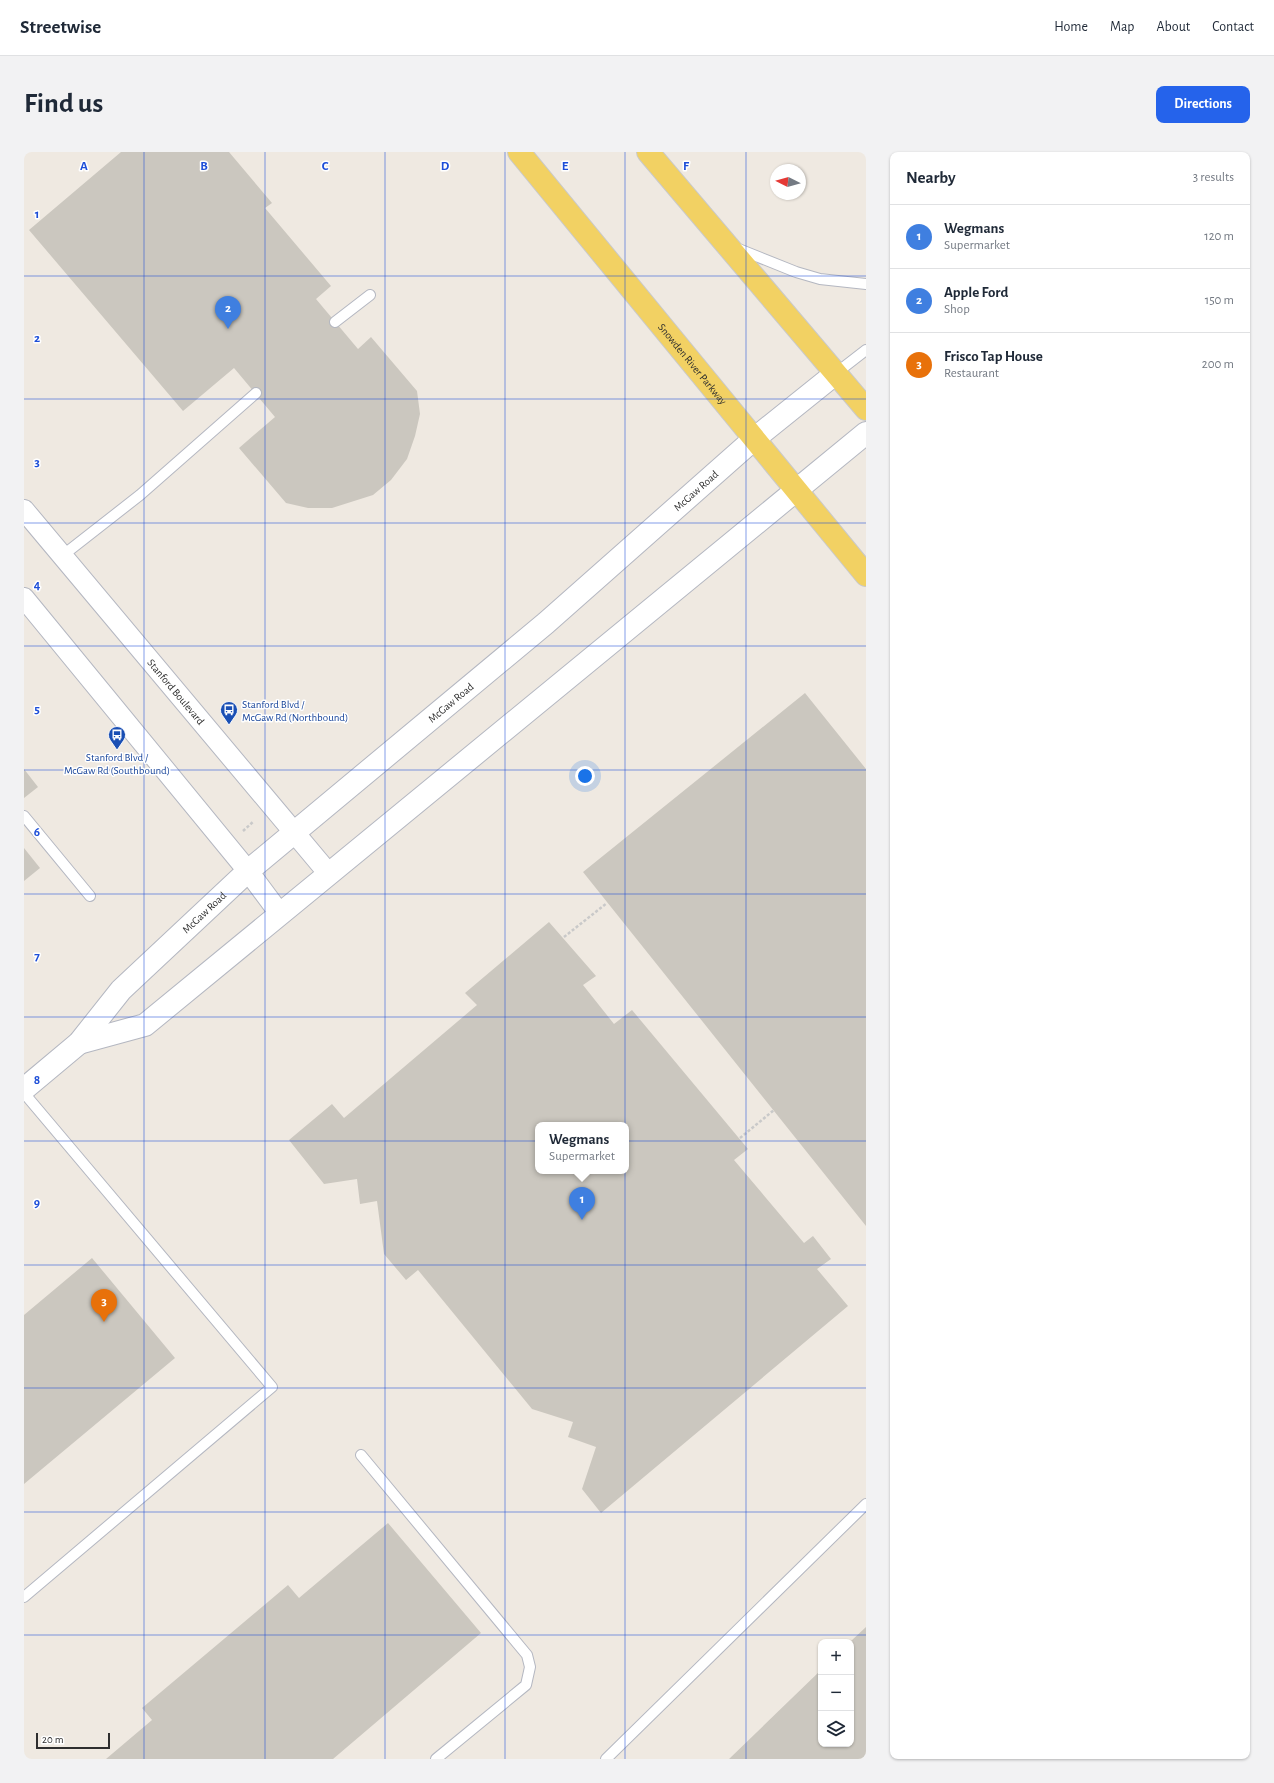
<!DOCTYPE html>
<meta charset="utf-8">
<style>
:root{--surface:#fff;--page:#f2f2f3;--text:#1f2937;--muted:#747a83;--line:#e0e1e3;--accent:#2563eb}
body{margin:0;font-family:"Alegreya Sans",sans-serif;background:var(--page);color:var(--text)}
.controls{position:absolute;right:12px;bottom:12px;display:grid;overflow:hidden;border-radius:8px;box-shadow:0 1px 3px #0004}
.controls button{width:36px;height:36px;display:grid;place-items:center;padding:0;border:0;border-bottom:1px solid var(--line);background:var(--surface);color:var(--text);font:20px sans-serif}
.compass{position:absolute;left:746px;top:12px;width:36px;height:36px;border-radius:50%;background:var(--surface);box-shadow:0 1px 3px #0004;rotate:276deg}
.scale{position:absolute;left:12px;bottom:10px;width:74px;box-sizing:border-box;padding-left:4px;border:2px solid #2e2e2e;border-top:0;font-size:11px;line-height:14px;white-space:nowrap;color:#2e2e2e;-webkit-text-stroke:3px #fff;paint-order:stroke}
.you{position:absolute;left:561px;top:624px;width:14px;height:14px;margin:-10px;border:3px solid #fff;border-radius:50%;background:#1a73e8;box-shadow:0 0 0 6px #1a73e833}
.badge{display:grid;place-items:center;width:26px;height:26px;border-radius:50%;background:var(--accent);color:#fff;font-size:13px;font-weight:700}
.pin{position:absolute;translate:-50% -33px;filter:drop-shadow(0 1px 2px #0008)}
.pin::after{content:'';position:absolute;top:21px;width:14px;height:12px;background:inherit;clip-path:polygon(0 0,100% 0,50% 100%)}
.popup{position:absolute;left:511px;top:970px;width:94px;height:52px;box-sizing:border-box;display:grid;place-content:center;border-radius:8px;background:var(--surface);filter:drop-shadow(0 1px 3px #0005);font-size:13px;white-space:nowrap;color:var(--muted)}
.popup b{font-size:15px;color:var(--text)}
.popup::after{content:'';position:absolute;left:50%;top:100%;margin-left:-8px;border:8px solid transparent;border-top-color:var(--surface)}
.list{margin:0;padding:0;list-style:none}
h2{display:flex;justify-content:space-between;align-items:center;height:52px;margin:0;padding:0 16px;font-size:17px}
h2 small{font-size:13px;font-weight:400;color:var(--muted)}
.list li{display:grid;grid-template-columns:26px 1fr auto;gap:12px;align-items:center;box-sizing:border-box;height:64px;padding:0 16px;border-top:1px solid var(--line)}
.list b{display:block;font-size:15px;white-space:nowrap}
.list p{margin:0;font-size:13px;white-space:nowrap;color:var(--muted)}
.list em{font-size:13px;font-style:normal;color:var(--muted)}
.icon{flex:none;width:22px;height:22px;fill:none;stroke:currentColor;stroke-width:2;stroke-linecap:round;stroke-linejoin:round}
.map{position:relative;flex:none;width:842px;height:1607px;overflow:hidden;border-radius:8px}
header{display:flex;align-items:center;gap:24px;box-sizing:border-box;height:56px;padding:0 20px;background:var(--surface);border-bottom:1px solid var(--line)}
header strong{font-size:19px}
nav{display:flex;gap:22px;margin-inline-start:auto;font-size:14px}
.intro{display:flex;align-items:center;justify-content:space-between;box-sizing:border-box;height:96px;padding:0 24px}
h1{margin:0;font-size:28px}
.button{padding:10px 18px;border-radius:8px;background:var(--accent);color:#fff;font-size:14px;font-weight:700}
main{display:flex;gap:24px;padding:0 24px}
aside{flex:1;background:var(--surface);border-radius:8px;box-shadow:0 1px 3px #0004}
.map>svg:first-child{display:block}
</style>
<header>
<strong>Streetwise</strong>
<nav><a>Home</a><a>Map</a><a>About</a><a>Contact</a></nav>
</header>
<div class="intro"><h1>Find us</h1><a class="button">Directions</a></div>
<main>
<div class="map">
<svg width="842" height="1607" viewBox="0 0 842 1607">
<rect width="100%" height="100%" fill="#efe9e1"/>
<path fill="#cbc7bf" fill-rule="evenodd" d="M97 0H205L248 51 241 56 307 134 292 147 334 197 347 185 393 239 396 262 391 284 383 307 367 328 349 343 308 356H284L262 351 215 296 251 265 210 216 159 259 5 78Z
M781 541 842 617V1074L559 720Z
M0 617 14 635 0 646Z
M0 696 16 716 0 729Z
M525 770 572 824 559 833 590 872 608 858 724 997 710 1008 780 1091 789 1084 807 1107 793 1117 824 1154 577 1361 558 1337 572 1295 544 1285 549 1270 508 1257 394 1118 382 1128 360 1102 353 1049 336 1052 333 1027 300 1032 265 988 308 952 320 966 453 853 441 841ZM514 973H602V1019H514Z
M68 1106 151 1206 0 1332V1163Z
M364 1371 457 1481 309 1607H82L128 1568 118 1556 264 1433 275 1446Z
M842 1475V1607H705L797 1518V1592H827V1489Z"/>
<g fill="none" stroke-linecap="round" stroke-linejoin="round">
<defs>
<path id="service" d="M712 96 772 120 796 127 842 132
M311 170 346 143
M811 222 842 198
M38 404 116 343 232 241
M0 664 66 744
M0 941 248 1235 0 1445
M337 1303 503 1503 506 1515 502 1533 412 1607
M582 1607 842 1352"/>
<g id="minor">
<path id="s1" d="M0 358 305 722"/>
<path d="M0 446 224 719 256 762"/>
</g>
<g id="tertiary">
<path d="M55 891 121 873 842 281"/>
<path id="s2" d="M0 937 55 891 97 838 224 719 522 471 730 287 811 222"/>
</g>
<g id="primary">
<path id="s3" d="M495 0 842 423"/>
<path d="M624 0 842 257"/>
</g>
</defs>
<use href="#service" stroke="#b4b7c1" stroke-width="12"/>
<use href="#minor" stroke="#b4b7c1" stroke-width="22"/>
<use href="#tertiary" stroke="#b4b7c1" stroke-width="24"/>
<use href="#primary" stroke="#c9c9c9" stroke-width="24"/>
<path stroke="#c9c9c9" stroke-width="2.5" stroke-dasharray="3 2" stroke-linecap="butt" d="M219 679 230 669
M540 785 583 751
M716 986 750 958"/>
<use href="#service" stroke="#fff" stroke-width="10"/>
<use href="#minor" stroke="#fff" stroke-width="20"/>
<use href="#tertiary" stroke="#fff" stroke-width="22"/>
<use href="#primary" stroke="#f2d163" stroke-width="22"/>
</g>
<path fill="none" stroke="#1d4ed8" stroke-width="1" stroke-opacity="0.55" d="M120 0V1607M241 0V1607M361 0V1607M481 0V1607M601 0V1607M722 0V1607M0 124H842M0 247H842M0 371H842M0 494H842M0 618H842M0 742H842M0 865H842M0 989H842M0 1113H842M0 1236H842M0 1360H842M0 1483H842"/>
<defs>
<symbol id="bus-pin" viewBox="-11 -11 22 30"><path d="M0 17L-7.5 6A9.5 9.5 0 1 1 7.5 6Z" fill="#1a4fb4" stroke="#fff"/><path d="M-5-6H5V4H4V6H2V4H-2V6H-4V4H-5ZM-3.5-4V0h7V-4ZM-3.5 1.2v1.5H-2V1.2ZM2 1.2v1.5H3.5V1.2Z" fill="#fff"/></symbol>
</defs>
<g fill-rule="evenodd">
<use href="#bus-pin" x="195" y="548" width="20" height="27"/>
<use href="#bus-pin" x="83" y="573" width="20" height="27"/>
</g>
<g text-anchor="middle" stroke-width="3" stroke-linejoin="round" paint-order="stroke">
<g font-size="11" fill="#2e2e2e" stroke="#fff">
<text dy="4" stroke="none"><textPath href="#s3" startOffset="274">Snowden River Parkway</textPath></text>
<text dy="4" stroke="none"><textPath href="#s2" startOffset="901">McGaw Road</textPath></text>
<text dy="4" stroke="none"><textPath href="#s1" startOffset="237">Stanford Boulevard</textPath></text>
<text dy="4" stroke="none"><textPath href="#s2" startOffset="577">McGaw Road</textPath></text>
<text dy="4" stroke="none"><textPath href="#s2" startOffset="253">McGaw Road</textPath></text>
</g>
<g font-size="11" fill="#164399" stroke="#fff" text-anchor="start">
<text x="218" y="556">Stanford Blvd /<tspan x="218" dy="13">McGaw Rd (Northbound)</tspan></text>
<text x="93" y="609" text-anchor="middle">Stanford Blvd /<tspan x="93" dy="13">McGaw Rd (Southbound)</tspan></text>
</g>
</g>
<g font-size="13" text-anchor="middle" font-weight="bold" fill="#1d4ed8" stroke="#fff" stroke-width="3" stroke-linejoin="round" paint-order="stroke">
<text x="60" y="18">A</text>
<text x="180" y="18">B</text>
<text x="301" y="18">C</text>
<text x="421" y="18">D</text>
<text x="541" y="18">E</text>
<text x="662" y="18">F</text>
<text x="13" y="66">1</text>
<text x="13" y="190">2</text>
<text x="13" y="314">3</text>
<text x="13" y="437">4</text>
<text x="13" y="561">5</text>
<text x="13" y="684">6</text>
<text x="13" y="808">7</text>
<text x="13" y="932">8</text>
<text x="13" y="1055">9</text>
</g>
</svg>
<div class="controls">
<button>+</button>
<button>−</button>
<button><svg class="icon" aria-label="layers" viewBox="0 0 24 24"><path d="M12 4l9 5-9 5-9-5zM3 14l9 5 9-5"/></svg></button>
</div>
<svg class="compass" viewBox="-18 -18 36 36"><path d="M0-13l5 13h-10z" fill="#e53935"/><path d="M0 13l5-13h-10z" fill="#747a83"/></svg>
<div class="scale">20 m</div>
<div class="you"></div>
<div class="pin badge" style="left:558px;top:1068px;background:#3f7fe0">1</div>
<div class="popup"><b>Wegmans</b>Supermarket</div>
<div class="pin badge" style="left:204px;top:177px;background:#3f7fe0">2</div>
<div class="pin badge" style="left:80px;top:1170px;background:#e8710a">3</div>
</div>
<aside>
<h2>Nearby<small>3 results</small></h2>
<ul class="list">
<li><span class="badge" style="background:#3f7fe0">1</span><div><b>Wegmans</b><p>Supermarket</p></div><em>120 m</em></li>
<li><span class="badge" style="background:#3f7fe0">2</span><div><b>Apple Ford</b><p>Shop</p></div><em>150 m</em></li>
<li><span class="badge" style="background:#e8710a">3</span><div><b>Frisco Tap House</b><p>Restaurant</p></div><em>200 m</em></li>
</ul>
</aside>
</main>
